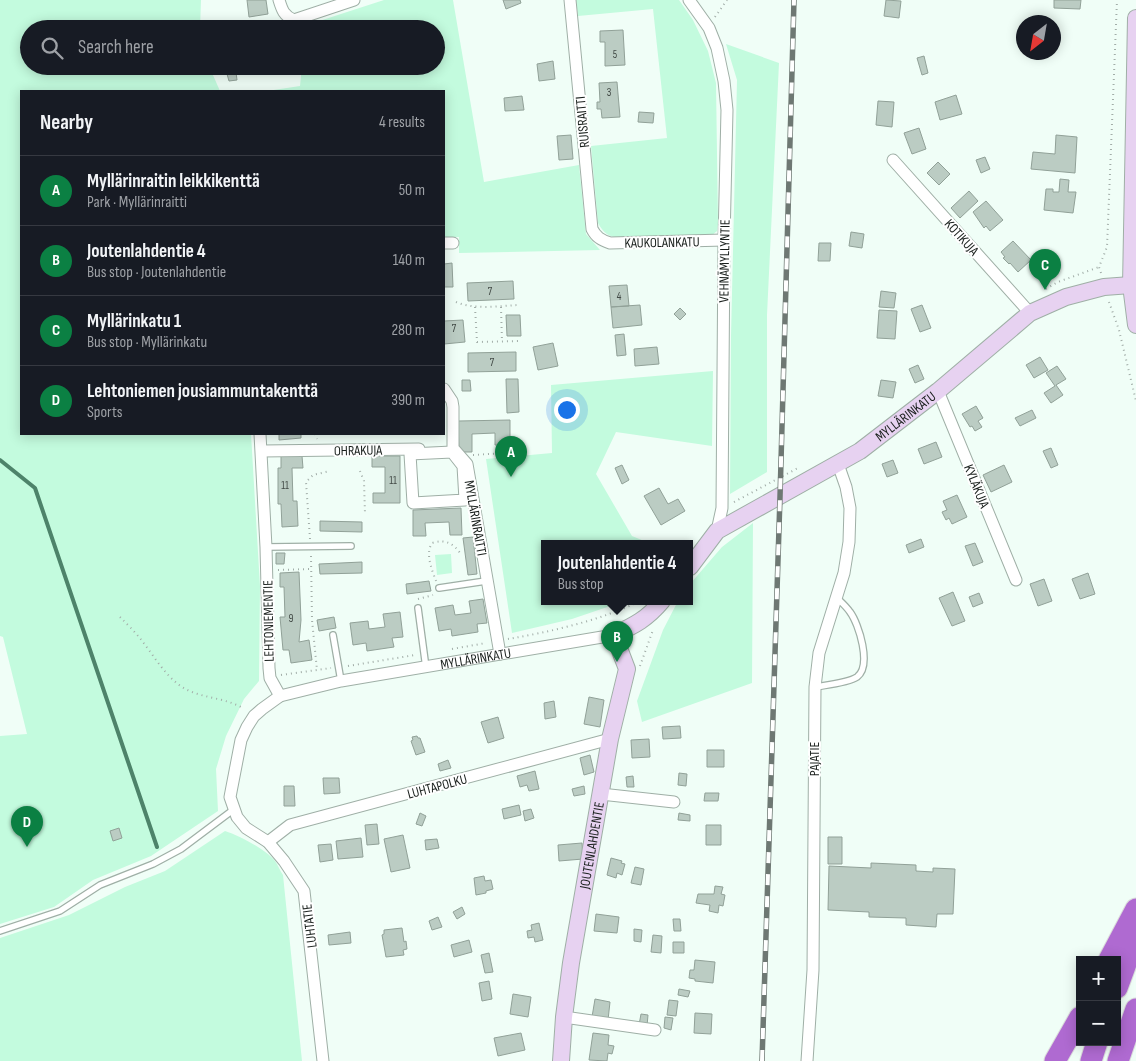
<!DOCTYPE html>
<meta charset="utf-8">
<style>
:root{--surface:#171b24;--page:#242831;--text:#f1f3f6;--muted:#9ea1a6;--line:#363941;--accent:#0b8043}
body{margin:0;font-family:"Sofia Sans Condensed",sans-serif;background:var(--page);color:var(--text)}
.controls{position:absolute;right:15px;bottom:15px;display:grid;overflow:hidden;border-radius:0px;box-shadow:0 2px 12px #0003}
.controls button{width:45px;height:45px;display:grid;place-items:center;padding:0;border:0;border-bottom:1px solid var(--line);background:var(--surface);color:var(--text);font:25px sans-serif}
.compass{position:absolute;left:1016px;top:15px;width:45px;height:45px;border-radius:50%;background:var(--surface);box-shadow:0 2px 12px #0003;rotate:211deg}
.you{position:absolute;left:566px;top:409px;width:18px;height:18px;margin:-12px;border:4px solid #fff;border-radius:50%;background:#1a73e8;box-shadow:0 0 0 8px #1a73e833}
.badge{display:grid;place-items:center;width:32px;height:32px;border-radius:50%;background:var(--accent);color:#fff;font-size:16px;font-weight:700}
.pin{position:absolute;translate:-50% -41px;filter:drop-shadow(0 1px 2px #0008)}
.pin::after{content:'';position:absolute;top:26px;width:18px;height:15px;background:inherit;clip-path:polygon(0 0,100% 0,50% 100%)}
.popup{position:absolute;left:541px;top:540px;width:152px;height:65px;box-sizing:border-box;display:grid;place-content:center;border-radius:0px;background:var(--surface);filter:drop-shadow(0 1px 4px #0005);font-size:16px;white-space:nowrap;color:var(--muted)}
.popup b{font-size:19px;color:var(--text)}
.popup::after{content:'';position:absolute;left:50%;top:100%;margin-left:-10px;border:10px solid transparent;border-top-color:var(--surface)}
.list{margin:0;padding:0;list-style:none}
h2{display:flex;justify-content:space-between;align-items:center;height:65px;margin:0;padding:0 20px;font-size:21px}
h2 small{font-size:16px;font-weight:400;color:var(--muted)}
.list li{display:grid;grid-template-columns:32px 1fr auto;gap:15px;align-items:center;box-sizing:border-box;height:70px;padding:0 20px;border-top:1px solid var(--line)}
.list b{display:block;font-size:19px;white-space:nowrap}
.list p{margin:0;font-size:16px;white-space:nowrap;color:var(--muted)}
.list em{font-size:16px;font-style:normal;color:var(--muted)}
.icon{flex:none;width:28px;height:28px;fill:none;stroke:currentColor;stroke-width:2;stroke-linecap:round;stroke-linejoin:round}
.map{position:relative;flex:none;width:1136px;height:1061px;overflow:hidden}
.search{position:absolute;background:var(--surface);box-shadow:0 2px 12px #0003;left:20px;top:20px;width:425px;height:55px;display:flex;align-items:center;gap:12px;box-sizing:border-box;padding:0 18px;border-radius:28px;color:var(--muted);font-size:19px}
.panel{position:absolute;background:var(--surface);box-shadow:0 2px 12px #0003;left:20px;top:90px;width:425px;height:345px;border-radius:0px}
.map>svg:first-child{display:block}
</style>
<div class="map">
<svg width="1136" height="1061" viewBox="0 0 1136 1061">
<rect width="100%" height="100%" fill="#f0fef7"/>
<path fill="#c3fbde" d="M0 0H201L200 29H29V66H209L220 91H21V434H251L260 586 259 681 244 699 226 736 216 769 218 811 151 856 93 880 54 907 0 924V736L27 734 3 637 0 636Z
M384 0H453L484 182 579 165 586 234 600 250 459 253V237H444V91H267L300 86 302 66H436V29H307V25Z
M576 0H679L693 20 708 51 716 83 718 224 717 231 711 236 621 238C609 237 604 234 598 223L591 146 667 138 653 9 578 16Z
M726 44 779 63 767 315V472L730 494 731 336 737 80Z
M713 371 712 446 616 432 596 474 632 536 649 543H544V601H625L572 619 512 633 486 459 552 453 551 385Z
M753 523 752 683 642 722 637 701 663 630 678 601H690V584L722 547Z
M451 554 452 573 437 575 435 555Z
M225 831C240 836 265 849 275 861 278 865 280 871 283 875L302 1061H0V938L69 915 125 887 165 871Z"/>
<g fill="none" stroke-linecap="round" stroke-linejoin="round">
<path stroke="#4d836a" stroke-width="4" d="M0 460 35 488 157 847"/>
</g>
<path fill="#bbccc3" stroke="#91a198" d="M247 0H266L268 14 249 17Z
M503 0H520L521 3 506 9Z
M886 0 901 1 899 18 884 16Z
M1054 0H1081L1080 9 1054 8Z
M623 30 625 65 605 66V42H600V31Z
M924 56 928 73 922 75 917 58Z
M553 61 555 79 539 81 537 64Z
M236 72 237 80 229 81 227 74Z
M617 82 620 117 602 118 601 109H597V102H600L599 83Z
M956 95 962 114 940 120 935 102Z
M522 96 524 110 505 111 504 98Z
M878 101 894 102 892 127 876 125Z
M639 112 654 113 653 123 638 122Z
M919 128 926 149 912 154 904 133Z
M571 135 573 159 559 160 557 136Z
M1056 135 1077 137 1075 173 1031 169 1033 152 1055 154Z
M985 157 990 169 981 173 976 160Z
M938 162 950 174 939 185 927 173Z
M1060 179 1069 180 1068 192H1076L1073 213 1044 210 1046 189H1053V192H1059Z
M969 191 978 201 960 218 951 208Z
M986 201 1003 220 990 231 986 226 984 228 973 212Z
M851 232 864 234 862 248 849 246Z
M1013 241 1031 260 1018 272 1010 263 1009 264 1003 258 1005 257 1001 252Z
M819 243H831L830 261H818Z
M452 263 453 287H444V264Z
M513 281 514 299 468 301 467 283Z
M627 285 629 306 611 307 609 286Z
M881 291 896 293 894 308 879 307Z
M640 305 642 325 613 328 611 307Z
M922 305 931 328 920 332 911 309Z
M680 308 686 314 680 320 674 314Z
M879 310 897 311 895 339 877 338Z
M506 315H520L521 336H507Z
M463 320 465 342 444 344V321Z
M624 334 626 355 617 356 615 335Z
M553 343 558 366 538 370 533 347Z
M657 347 659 364 635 366 634 349Z
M516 352V371L468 372V353Z
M1040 357 1048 370 1034 378 1026 365Z
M918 365 924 379 915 383 909 369Z
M1057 366 1066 379 1056 385 1063 395 1051 403 1044 393 1055 386 1046 373Z
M506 379H518L519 412 507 413Z
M462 380H470L471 391H462Z
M881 380 896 382 893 398 878 396Z
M976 406 983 418 978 421 982 427 975 431 972 426 970 427 962 414Z
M1032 410 1036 418 1020 426 1015 418Z
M510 420V445H495V433L472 434V452H459L458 421Z
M279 434H301V438L279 440Z
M936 442 942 457 924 464 918 449Z
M1051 448 1058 465 1051 468 1043 451Z
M281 456H302L303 468H292L293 501H297L298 526 282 527 281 504H278V468H281Z
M372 456H400V503H373V493H385V467H372Z
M893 460 898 473 887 477 882 464Z
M622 465 629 480 622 484 615 468Z
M1004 465 1012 482 991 492 983 475Z
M659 488 668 504 678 499 685 511 661 525 644 496Z
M957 495 967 517 952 524 949 518 946 520 942 512 947 510 943 501Z
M461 508 462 535H450L449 522 425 523 426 536H413V510Z
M320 521 362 522V532L320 531Z
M473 537 477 574 468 575 463 538Z
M921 539 924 547 909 553 906 545Z
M975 543 983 562 973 566 965 546Z
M276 553H285L284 564H276Z
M362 562V573L320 574 319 564Z
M299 572 301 620 299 642 309 640 312 660 291 663 289 650H283L280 617H285L284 587H280V573Z
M1088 573 1095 594 1080 599 1072 579Z
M1044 579 1052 601 1038 606 1030 584Z
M429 581 431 591 407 594 406 584Z
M953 592 965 621 952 626 939 598Z
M979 593 983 603 973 607 969 597Z
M483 599 487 623 477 624 478 632 452 636 451 629 439 631 435 608 453 605 455 615 471 613 469 601Z
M400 612 403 637 392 638 394 647 367 651 366 643 353 645 350 623 368 621 369 629 385 627 383 614Z
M334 617 336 628 319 631 317 620Z
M589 697 604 700 600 727 584 724Z
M554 701 556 717 545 719 544 703Z
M498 717 504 738 488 743 481 722Z
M680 726 681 738 663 739 662 727Z
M417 736 418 738H420L425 752 416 755 411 741 413 740 412 737Z
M649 739 650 757 632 758 631 740Z
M707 750H724V767H707Z
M590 755 594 772 584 775 580 758Z
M448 760 451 768 440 771 438 764Z
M535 771 539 789 529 791 527 785 520 787 517 776Z
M679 773 687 774 686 786 678 785Z
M633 776 634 787H627L626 777Z
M323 778H339L340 793 324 794Z
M284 786H294L295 806H284Z
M584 786 585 794 574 796 572 789Z
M705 793H719L718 801H704Z
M519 805 521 815 504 819 502 809Z
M531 809 534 818 525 821 523 811Z
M420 813 426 816 422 826 416 824Z
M679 813 690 815V821L678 820Z
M377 824 379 844 367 845 365 825Z
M706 825H721V845H706Z
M119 828 122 838 113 841 110 831Z
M403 835 410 868 391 872 384 839Z
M828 837H842V864H828Z
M361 838 363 857 338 859 336 841Z
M437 839 439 848 426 850 425 840Z
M582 843 583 859 559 861 558 845Z
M331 844 333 860 320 862 318 845Z
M611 858 622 861 621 863 625 864 622 875 617 873 616 878 607 875Z
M871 863 916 865V871L933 872V868L955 869 953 914H937L936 927 906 925V918L869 917V912L828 910 829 866 871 868Z
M635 867 644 869 641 885 631 883Z
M484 876 485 881 491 880 493 889 486 891V893L476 895 474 878Z
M715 886 723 887 721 894 725 895 723 906 719 905 718 913 709 911 710 905 696 903 698 894H714Z
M462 907 465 914 457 919 453 912Z
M596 914 619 917 617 933 594 931Z
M438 917 442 927 432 930 429 921Z
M673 919H680L681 931H674Z
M539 923 543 940 535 942 534 937 528 938 527 931 532 930 531 925Z
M402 928 404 942 406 941 407 949 403 950 404 955 386 957 382 935 384 934V930Z
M634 929 642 930 641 942 634 941Z
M350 932 351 943 329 945 328 935Z
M653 935 662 936 661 953 651 952Z
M469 940 472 952 454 957 451 945Z
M673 942H684V953H673Z
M489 953 493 972 485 973 481 955Z
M695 960 715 962 713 983 695 981V979L689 978 690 970H694Z
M489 981 492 999 482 1001 479 983Z
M679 989 690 991 688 997 678 995Z
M513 994 531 997 528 1017 510 1014Z
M595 999 610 1002 608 1020 592 1017Z
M669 1000 678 1001 676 1016 667 1015Z
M695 1013 712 1014 711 1034 694 1033Z
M641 1014 648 1015 647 1026 639 1025Z
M665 1017 673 1018 671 1030 664 1028Z
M521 1033 525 1050 498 1056 494 1038Z
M593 1033 609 1035 608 1045 614 1046 612 1054 608 1053 607 1061 589 1060Z"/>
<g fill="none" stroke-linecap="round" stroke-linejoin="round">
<defs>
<path id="lane" d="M266 547 351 546
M439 588 486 581
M418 608 426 668
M333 635 341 681
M815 687C826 685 848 683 857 677 872 666 859 624 850 612 846 606 841 602 836 597
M0 931 60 911 100 885 153 864 181 849 233 810"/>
<g id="street">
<path d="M279 0C282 10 284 16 294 20L354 0"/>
<path d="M570 0 592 229C596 237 601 240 610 243L724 240"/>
<path d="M689 0 709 28 717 48 724 81 727 110 724 240 722 508 717 531"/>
<path d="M893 160 1030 313"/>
<path d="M444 243H453"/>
<path d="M444 389 452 401 453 407V448L467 464 500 654"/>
<path d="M938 391 1016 580"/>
<path d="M260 434 266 547 269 668 270 678 280 696"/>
<path d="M262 451 419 449"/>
<path d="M452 452 463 466 465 500 413 503 410 454Z"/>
<path d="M601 794 674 802"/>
<path d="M268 842 290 825 610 739"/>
<path d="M564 1017 655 1030"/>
<path id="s1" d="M323 1061 304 891 284 861 268 842 246 828 237 817 230 797 241 740 247 727 254 716 262 709 280 696 341 681 614 635"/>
<path d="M807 1061 813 970 815 687 819 653 844 573 849 542 850 508 846 487 838 464"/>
</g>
<g id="secondary">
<path d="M1136 18 1131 285 1136 325"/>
<path id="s2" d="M690 567 717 531 860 451 938 391 1030 313 1066 297 1104 287 1131 285"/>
<path id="s3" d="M561 1061 564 1017 571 963 610 739 627 669 614 635C635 625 647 619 662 601"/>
</g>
<path id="highway" d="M1109 960 1136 909
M1117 988 1136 937
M1055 1061 1080 1017
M1091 1061 1097 1042
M1118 1061 1136 1009"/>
</defs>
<use href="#lane" stroke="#9fafa6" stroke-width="8"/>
<use href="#street" stroke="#9fafa6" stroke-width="13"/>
<use href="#secondary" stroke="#9fafa6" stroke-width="18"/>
<use href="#highway" stroke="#dadbdb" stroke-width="23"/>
<path stroke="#a2ada8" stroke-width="2" stroke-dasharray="1 4" stroke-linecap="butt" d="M715 17 727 0
M1101 273 1099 267 1107 247 1117 0
M1046 289 1058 282 1099 267
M456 302C475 310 498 306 518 305
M1109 302 1119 330 1136 401
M475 307 477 342 521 341
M501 307 502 342
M315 434 317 439
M473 455 521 452
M360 471 364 481 365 514
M734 502 798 468
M310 539 306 482 313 475 330 471
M311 556 312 620 317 670
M278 570 310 569
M436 581C432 570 425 554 432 543 445 539 453 543 460 553
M418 599 433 595
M120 617C126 623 133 630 139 637 153 654 164 675 182 687 201 699 226 697 244 709
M508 639C550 632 602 620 640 601
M452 649 486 643
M348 666 415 655
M640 666 653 630
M281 675 331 668"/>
<use href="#lane" stroke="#fff" stroke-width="5.5"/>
<use href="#street" stroke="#fff" stroke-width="11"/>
<use href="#secondary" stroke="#e7d2f1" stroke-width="16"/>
<use href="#highway" stroke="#af6ad1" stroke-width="21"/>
<defs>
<path id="rail" d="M762 1061 780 497 794 0"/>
</defs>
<use href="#rail" stroke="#6e7873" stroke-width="5.5"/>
<use href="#rail" stroke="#fff" stroke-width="4" stroke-dasharray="11" stroke-linecap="butt"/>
</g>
<g text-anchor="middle" stroke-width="4" stroke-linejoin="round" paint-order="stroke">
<g font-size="11" fill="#424a46">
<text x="615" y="58">5</text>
<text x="609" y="96">3</text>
<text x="490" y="295">7</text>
<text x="619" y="300">4</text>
<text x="454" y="332">7</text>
<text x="492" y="366">7</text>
<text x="393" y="484">11</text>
<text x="285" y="489">11</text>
<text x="291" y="622">9</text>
</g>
<g font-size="14" fill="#191f1c" stroke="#fff">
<text transform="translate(582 122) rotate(-95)" y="5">RUISRAITTI</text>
<text transform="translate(962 237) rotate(48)" y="5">KOTIKUJA</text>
<text transform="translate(662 242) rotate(-1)" y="5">KAUKOLANKATU</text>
<text transform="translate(724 261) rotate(-89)" y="5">VEHNÄMYLLYNTIE</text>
<text dy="5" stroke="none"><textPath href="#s2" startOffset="266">MYLLÄRINKATU</textPath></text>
<text transform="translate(358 450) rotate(-1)" y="5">OHRAKUJA</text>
<text transform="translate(977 486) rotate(68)" y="5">KYLÄKUJA</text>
<text transform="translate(476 518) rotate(80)" y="5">MYLLÄRINRAITTI</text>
<text transform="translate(268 621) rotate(-91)" y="5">LEHTONIEMENTIE</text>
<text dy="5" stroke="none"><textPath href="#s1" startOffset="611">MYLLÄRINKATU</textPath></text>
<text transform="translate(814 759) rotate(-90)" y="5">PAJATIE</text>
<text transform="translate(437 786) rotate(-15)" y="5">LUHTAPOLKU</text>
<text dy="5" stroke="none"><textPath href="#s3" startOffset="218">JOUTENLAHDENTIE</textPath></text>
<text transform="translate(309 926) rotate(-97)" y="5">LUHTATIE</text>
</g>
</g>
</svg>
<div class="controls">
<button>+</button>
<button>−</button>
</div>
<svg class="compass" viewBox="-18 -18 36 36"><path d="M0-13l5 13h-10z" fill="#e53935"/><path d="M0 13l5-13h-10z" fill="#9ea1a6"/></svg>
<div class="you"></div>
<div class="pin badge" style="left:511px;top:477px">A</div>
<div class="pin badge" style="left:617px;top:662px">B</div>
<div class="popup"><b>Joutenlahdentie 4</b>Bus stop</div>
<div class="pin badge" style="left:1045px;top:290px">C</div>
<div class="pin badge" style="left:27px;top:847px">D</div>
<div class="search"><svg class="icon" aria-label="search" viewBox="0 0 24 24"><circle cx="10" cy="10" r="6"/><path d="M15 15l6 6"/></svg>Search here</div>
<section class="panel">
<h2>Nearby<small>4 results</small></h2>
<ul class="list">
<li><span class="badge">A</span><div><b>Myllärinraitin leikkikenttä</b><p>Park · Myllärinraitti</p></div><em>50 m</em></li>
<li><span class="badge">B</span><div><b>Joutenlahdentie 4</b><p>Bus stop · Joutenlahdentie</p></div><em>140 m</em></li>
<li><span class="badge">C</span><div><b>Myllärinkatu 1</b><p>Bus stop · Myllärinkatu</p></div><em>280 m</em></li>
<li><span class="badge">D</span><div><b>Lehtoniemen jousiammuntakenttä</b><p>Sports</p></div><em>390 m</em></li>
</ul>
</section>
</div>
